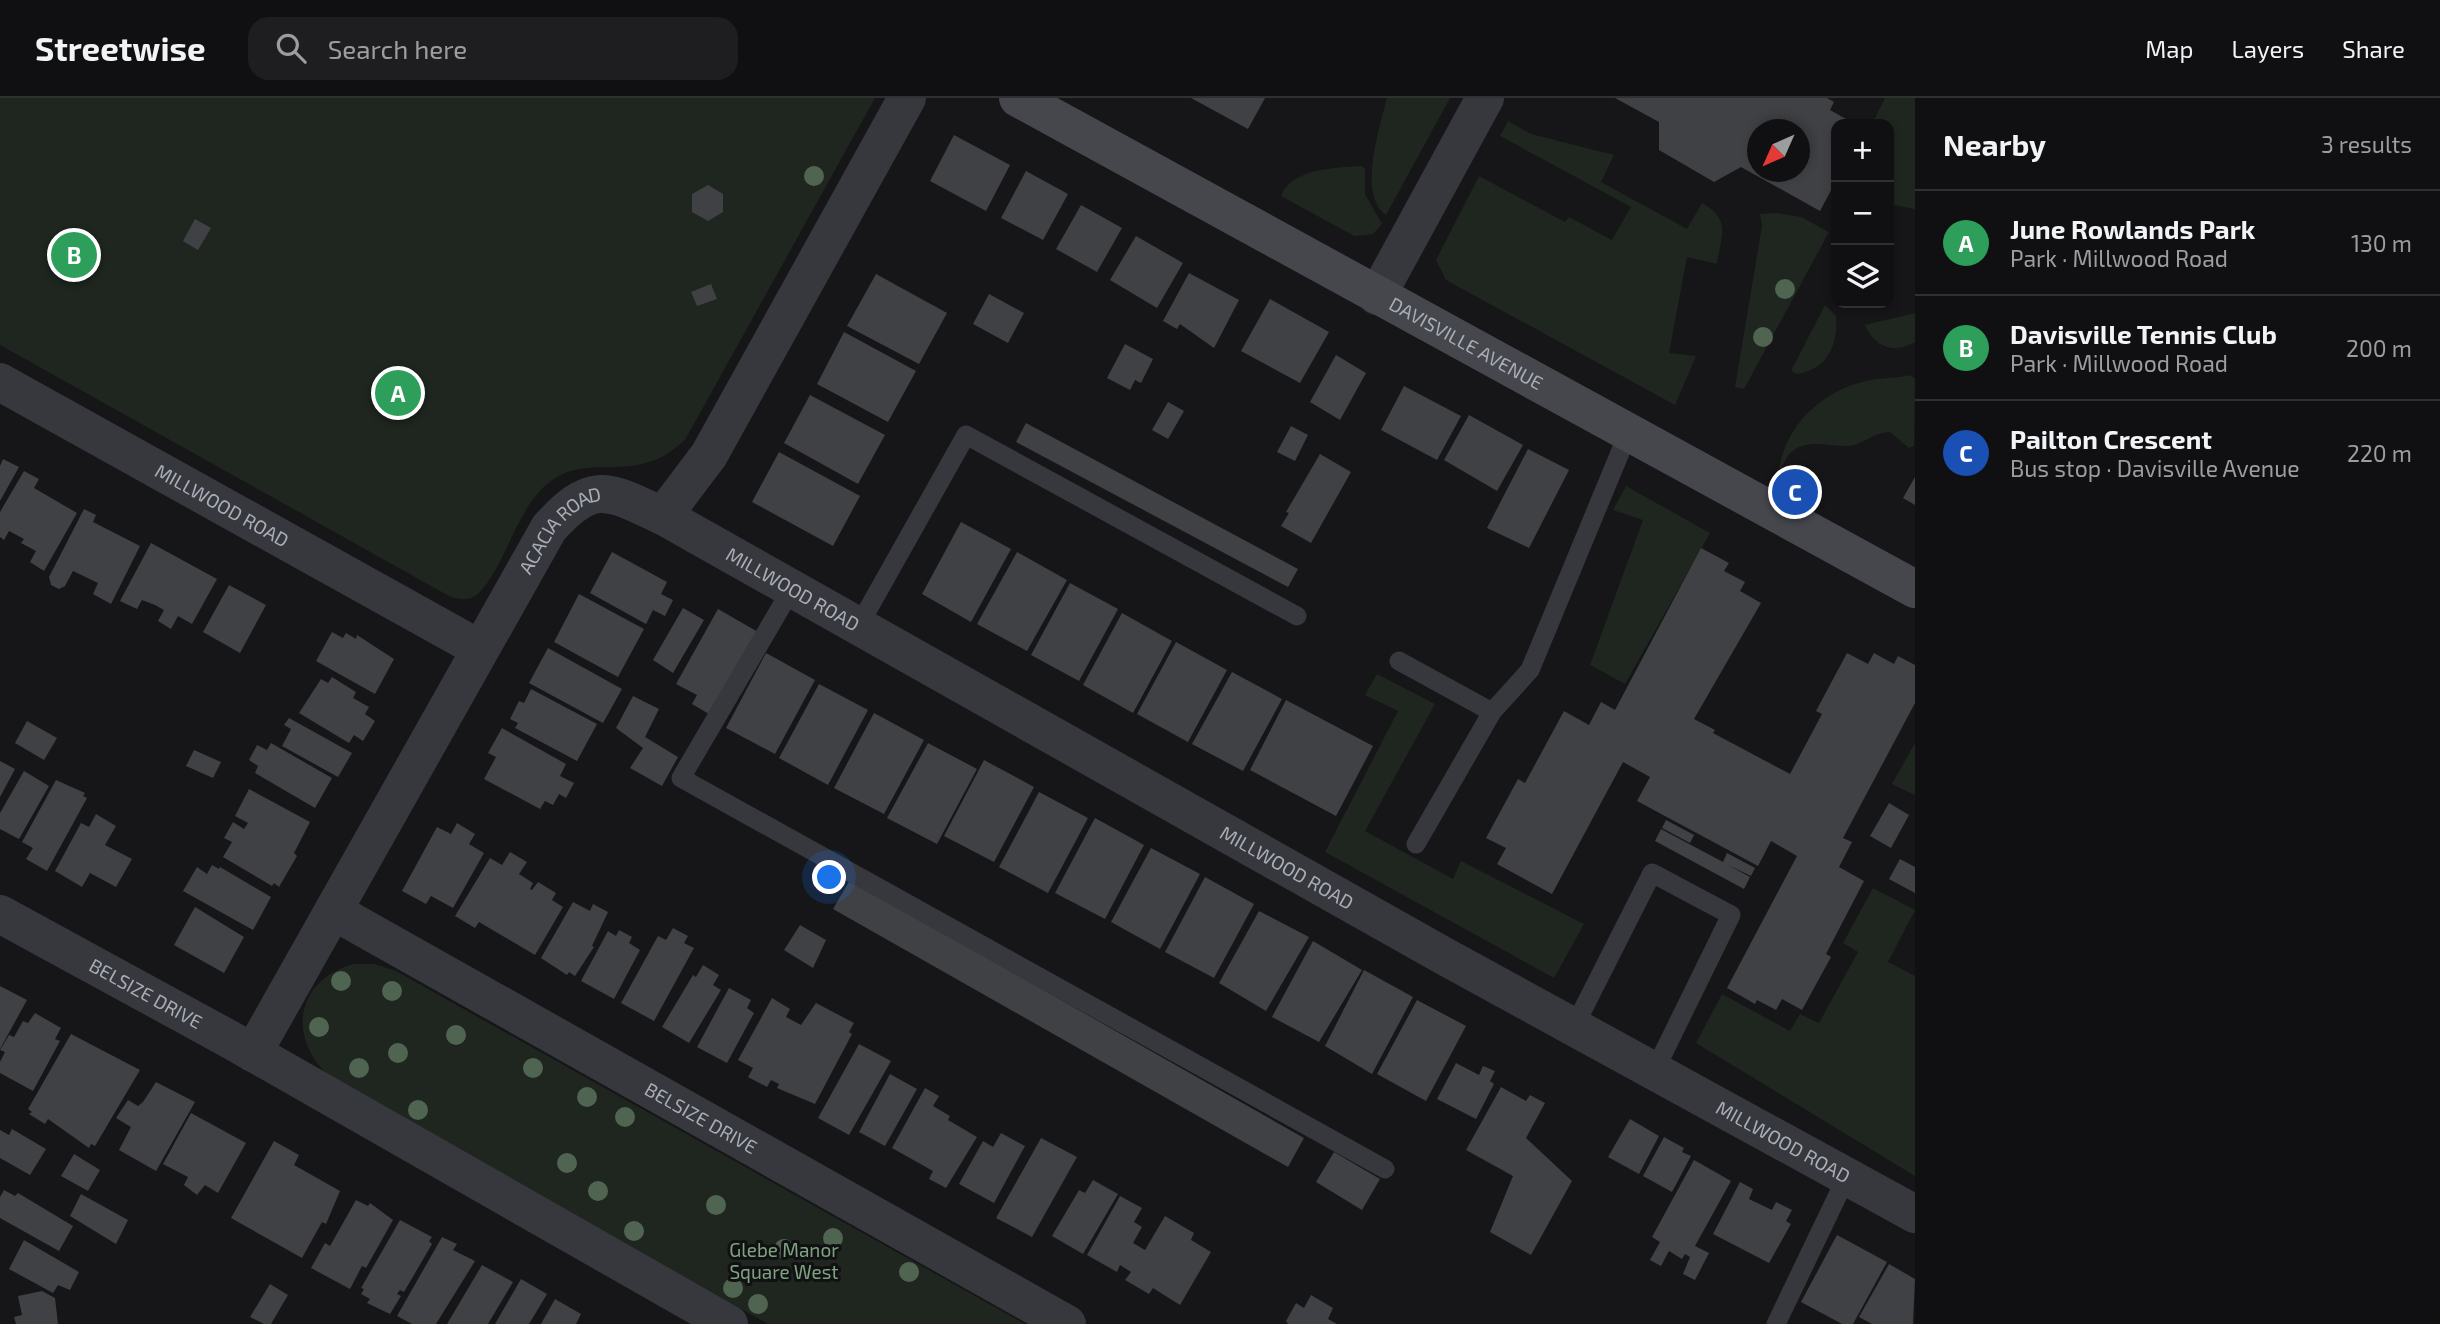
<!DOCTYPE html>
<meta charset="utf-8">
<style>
:root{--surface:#101012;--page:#1e1e20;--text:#f1f3f6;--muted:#9c9d9f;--line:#303032;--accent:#0b8043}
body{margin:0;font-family:"Exo 2",sans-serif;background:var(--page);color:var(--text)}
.controls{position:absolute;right:21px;top:21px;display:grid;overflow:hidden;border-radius:14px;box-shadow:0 4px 10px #0003}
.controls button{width:63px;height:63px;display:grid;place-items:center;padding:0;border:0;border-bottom:2px solid var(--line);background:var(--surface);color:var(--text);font:35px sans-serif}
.compass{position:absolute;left:1747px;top:21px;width:63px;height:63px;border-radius:50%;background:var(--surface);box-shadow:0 4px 10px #0003;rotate:225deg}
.you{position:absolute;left:830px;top:780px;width:24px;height:24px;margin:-18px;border:5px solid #fff;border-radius:50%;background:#1a73e8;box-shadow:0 0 0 10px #1a73e833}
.badge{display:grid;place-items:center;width:46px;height:46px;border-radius:50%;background:var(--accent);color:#fff;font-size:23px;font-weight:700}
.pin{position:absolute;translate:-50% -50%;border:4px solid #fff;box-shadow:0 2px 7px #0006}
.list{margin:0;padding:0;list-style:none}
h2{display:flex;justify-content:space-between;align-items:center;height:91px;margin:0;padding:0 28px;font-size:30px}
h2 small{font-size:23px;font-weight:400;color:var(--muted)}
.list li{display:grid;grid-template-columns:46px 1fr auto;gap:21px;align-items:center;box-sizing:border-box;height:105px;padding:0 28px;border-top:2px solid var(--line)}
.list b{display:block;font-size:26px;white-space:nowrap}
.list p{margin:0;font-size:23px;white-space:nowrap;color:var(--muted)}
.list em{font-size:23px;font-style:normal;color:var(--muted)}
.icon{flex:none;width:38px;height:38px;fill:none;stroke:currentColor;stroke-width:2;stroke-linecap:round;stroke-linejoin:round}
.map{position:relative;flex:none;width:1915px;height:1226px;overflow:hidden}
header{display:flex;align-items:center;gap:42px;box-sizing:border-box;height:98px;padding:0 35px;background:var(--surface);border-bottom:2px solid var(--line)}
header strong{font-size:33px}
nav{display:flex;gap:38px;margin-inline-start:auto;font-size:24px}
.search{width:490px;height:63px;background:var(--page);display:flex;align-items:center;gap:18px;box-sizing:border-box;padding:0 24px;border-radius:21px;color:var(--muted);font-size:26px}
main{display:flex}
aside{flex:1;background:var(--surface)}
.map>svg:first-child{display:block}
</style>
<header>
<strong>Streetwise</strong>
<div class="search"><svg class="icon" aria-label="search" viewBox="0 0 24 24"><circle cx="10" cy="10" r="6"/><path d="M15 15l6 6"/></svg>Search here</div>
<nav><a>Map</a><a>Layers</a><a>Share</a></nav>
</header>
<main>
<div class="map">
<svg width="1915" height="1226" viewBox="0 0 1915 1226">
<rect width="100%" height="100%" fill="#161618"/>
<path fill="#1e261f" d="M0 0H875L685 342C673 352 664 360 649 364 608 377 574 356 539 394 515 420 502 472 479 495 471 503 458 502 449 498L0 247Z
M1387 0H1450L1386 117C1357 97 1380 29 1387 0Z
M1885 0H1915V111L1889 106V26H1872Z
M1508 23 1531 36 1614 57 1601 84 1687 131 1702 105C1732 122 1721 137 1717 166L1687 159 1669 255 1696 258 1675 307 1446 182 1436 162 1479 78 1565 124 1569 119 1612 142 1631 109 1500 38Z
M1361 68 1365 70V96L1382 126 1373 136 1354 138 1281 98C1292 70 1335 70 1361 68Z
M1777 115 1801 119 1829 134 1744 291 1735 289 1762 128 1760 116Z
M1825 207 1836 218C1838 247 1828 271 1797 276L1791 273Z
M1915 215V244C1894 256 1875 250 1865 227Z
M1910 277 1915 281 1914 348 1909 350 1890 334C1871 335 1864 347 1848 348 1830 349 1811 341 1794 352 1786 357 1783 369 1779 373 1785 327 1822 293 1866 283 1881 279 1896 281 1910 277Z
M1626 388 1710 435 1625 586 1590 567 1643 422 1613 412Z
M1377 576 1435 606 1365 733 1453 781 1461 763 1584 826 1554 880 1325 754 1398 613 1365 597Z
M1915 645V697L1892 686Z
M1873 790 1915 812 1888 864 1915 878V1078L1696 945 1722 896 1790 933 1800 916 1819 925 1858 854 1843 845Z
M353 866H375L396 873 1025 1226H768L335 983C288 947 291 884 353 866Z"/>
<path fill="#404145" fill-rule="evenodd" d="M1191 0H1265L1248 31Z
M1615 0H1827L1834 4 1830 12 1855 26H1836V83L1820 113 1741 69 1714 84 1659 52V24ZM1758 32H1800V74H1758Z
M954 37 1010 67 986 113 930 83Z
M1026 73 1068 96 1043 142 1001 120Z
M708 87 723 96V114L708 123 692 114V96Z
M1081 107 1122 130 1097 174 1056 151Z
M195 121 211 130 198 152 183 143Z
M1136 138 1183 165 1157 210 1110 182Z
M1189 175 1239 202 1214 250 1180 226 1177 231 1163 223Z
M876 176 947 215 919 266 847 228Z
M711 186 717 201 697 208 691 194Z
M989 196 1024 215 1008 245 973 226Z
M1270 201 1329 234 1300 285 1241 253Z
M844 234 916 273 888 324 817 286Z
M1125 246 1153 261 1141 285 1135 282 1130 292 1107 280Z
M1336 257 1366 275 1340 322 1310 304Z
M1404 288 1461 318 1437 362 1381 332Z
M810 297 885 337 858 386 784 345Z
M1168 304 1184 313 1168 341 1152 332Z
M1469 317 1523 347 1497 393 1444 362Z
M1026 325 1298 471 1288 489 1016 344Z
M1291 328 1308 337 1295 363 1277 354Z
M1528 351 1569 372 1529 450 1487 430Z
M779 354 860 398 833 448 752 404Z
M1320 356 1351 374 1311 445 1281 428 1289 415 1286 414Z
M3 361 19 369 0 403V368Z
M24 373 39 381 34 390 77 415 44 473 30 464 36 453 21 445 24 441 9 433 4 442 0 439V414Z
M1915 379V407L1903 400Z
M84 411 96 417 93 424 140 448 111 506 93 496 98 485 73 473 65 488 59 491 51 487 49 479Z
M961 424 1011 451 971 524 922 496Z
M151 445 217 481 192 526 178 518 171 531 158 523 164 512 155 507 142 502 137 511 120 503Z
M1701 450 1729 465 1724 473 1745 484 1740 493 1761 505 1694 621 1715 632 1713 635 1790 676 1822 616 1816 613 1847 555 1868 566 1874 555 1894 566 1898 558 1915 567V605L1843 740 1852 744 1839 769 1864 783 1826 856 1831 859 1802 912 1782 901 1776 912 1757 902 1755 906 1727 890 1797 758 1771 743 1758 768 1637 703 1650 679 1623 664 1552 796 1497 766 1506 750 1486 740 1518 681 1525 685 1564 613 1589 627 1601 604 1615 612Z
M612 454 667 484 661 496 673 502 665 518 653 512 646 526 590 495Z
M1017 454 1067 482 1027 553 977 526Z
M1070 485 1118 511 1079 583 1031 557Z
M229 487 266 507 240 555 203 534Z
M579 496 644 531 618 579 554 544Z
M683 510 704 522 673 575 653 562Z
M718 511 758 534 709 616 692 606 697 597 676 586Z
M1122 515 1172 543 1133 615 1083 587Z
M332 534 343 540 346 535 356 541 357 537 394 561 375 596 316 563Z
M1176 544 1227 572 1188 644 1137 616Z
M548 550 622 591 603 625 529 585Z
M766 555 815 582 775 656 726 630Z
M1232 574 1282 601 1243 673 1192 646Z
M332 579 356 594 353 600 369 609 365 616 375 623 363 643 354 637 349 645 299 615 321 581 328 585Z
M819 586 868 612 828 687 779 660Z
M531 591 597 626 577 663 515 630 518 625 510 621 519 603 524 605Z
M633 598 659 611 645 639 678 659 662 688 630 670 643 650 616 630Z
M1286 602 1373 648 1336 718 1250 672Z
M874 615 924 642 884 716 834 690Z
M289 620 352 655 338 679 282 648 291 631 284 627Z
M27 623 57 640 44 662 15 645Z
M502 630 566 666 560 678 574 685 566 700 559 696 553 707 545 703 540 711 484 681 496 659 488 655Z
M271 645 332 680 315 710 255 675 258 668 249 662 257 647 267 652Z
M928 645 977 671 937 746 887 720Z
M194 652 221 664 213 680 186 668Z
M984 662 1034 689 994 764 944 738Z
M0 663 15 671 0 699Z
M24 673 49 688 19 741 0 731V715Z
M56 682 85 695 83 698 87 700 47 773 26 761 33 750 22 744Z
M249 691 310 724 294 755 297 758 279 789 274 785 272 788 223 759 232 744 224 740 233 724 244 731 248 725 235 718Z
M1039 694 1088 720 1048 795 999 769Z
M1889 705 1909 717 1891 750 1870 738Z
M96 716 116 728 105 747 132 761 116 789 90 775 82 789 55 773 81 725 89 729Z
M1095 720 1144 747 1105 821 1055 795Z
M1666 722 1694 737 1690 745 1662 730Z
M457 725 475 736 469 746 484 755 453 810 431 798 426 806 402 793 437 729 451 736Z
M1661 731 1723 764 1727 755 1755 770 1751 778 1728 767 1750 779 1744 791 1655 743Z
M1151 750 1200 776 1160 851 1111 824Z
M510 754 527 764 519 776 533 785 530 791 532 792 538 784 556 795 552 802 563 809 535 857 479 824 475 830 455 818 490 760 502 767Z
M1900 761 1915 769V795L1889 781Z
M212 767 219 771 220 769 271 799 253 832 183 793 197 769 207 776Z
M1205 779 1254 806 1214 880 1165 854Z
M850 782 1304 1040 1288 1069 833 811Z
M573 804 590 813 593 806 608 814 592 848 594 849 575 878 569 874 567 877 541 860Z
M195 809 244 839 224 875 174 847Z
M1259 813 1309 839 1266 913 1219 885Z
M800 827 826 842 813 870 784 852Z
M673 830 688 838 684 845 694 850 654 923 621 905 658 838 666 842Z
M619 832 632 839 629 845 640 852 614 901 581 883 608 833 616 838Z
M1313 843 1362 872 1319 944 1272 919Z
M703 867 719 877 713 887 721 892 689 945 662 929 693 877 696 879Z
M1364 872 1413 899 1372 976 1325 948Z
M0 888 27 902 0 951Z
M729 890 751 902 747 910 754 915 727 965 697 949Z
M772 900 790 911 786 919 801 927 816 905 854 925 849 934 852 936 815 1006 777 990 779 986 771 982 767 989 748 979 753 970 738 962Z
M1417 902 1466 928 1426 1003 1377 976Z
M35 915 61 930 55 941 60 943 33 993 0 975V964L5 954 0 952 9 937 14 939 23 923 28 925Z
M71 936 140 972 95 1048 91 1046 89 1050 48 1021 45 1026 29 1016 32 1014 28 1011Z
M859 946 891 963 849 1037 818 1020Z
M1456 965 1479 977 1483 968 1495 973 1490 983 1494 986 1476 1021 1437 1001Z
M890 976 917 991 885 1048 859 1034Z
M156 984 195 1004 156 1073 119 1052 131 1029 116 1020 128 1002 138 1008 143 1004Z
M1501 989 1526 1003 1530 997 1545 1005 1526 1040 1572 1083 1531 1157 1490 1134 1513 1078 1466 1052Z
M925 990 939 998 933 1008 950 1018 948 1022 977 1039 946 1090 929 1081 933 1073 892 1050Z
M191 1015 246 1045 218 1095 205 1087 197 1097 184 1087 188 1079 163 1066Z
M1630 1021 1659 1038 1639 1076 1608 1059Z
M12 1031 46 1051 30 1077 0 1060V1032L9 1037Z
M1001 1035 1025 1048 994 1105 959 1086 983 1043 993 1049Z
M1664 1039 1684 1050 1682 1054 1691 1058 1672 1094 1643 1078Z
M1041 1040 1077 1059 1032 1139 996 1120Z
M274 1043 299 1057 294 1067 340 1093 326 1126 322 1124 302 1160 231 1120Z
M1334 1054 1380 1081 1362 1112 1316 1084Z
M74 1056 100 1072 88 1093 61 1078Z
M1694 1062 1731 1083 1695 1148 1709 1155 1695 1182 1683 1176 1690 1159 1685 1156 1682 1161 1669 1153 1661 1168 1650 1162 1660 1144 1652 1139Z
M1093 1082 1118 1096 1083 1156 1052 1138 1079 1092 1085 1095Z
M1740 1084 1753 1091 1749 1101 1772 1112 1776 1104 1792 1112 1786 1123 1791 1126 1769 1165 1713 1136Z
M4 1092 15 1098 18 1095 73 1128 59 1153 0 1120V1099Z
M81 1096 128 1122 116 1146 70 1118Z
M1120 1098 1142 1110 1134 1124 1142 1129 1133 1145 1145 1152 1165 1118 1194 1135 1191 1142 1211 1154 1180 1207 1153 1190 1149 1196 1125 1182 1131 1174 1120 1167 1117 1174 1087 1157Z
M356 1102 368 1108 370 1105 393 1122 366 1170 362 1168 350 1191 311 1170 325 1145 330 1148Z
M400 1122 432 1139 429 1143 432 1146 404 1194 400 1192 397 1196 401 1198 390 1216 367 1205 370 1201 361 1196 364 1191 361 1190Z
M1837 1137 1887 1164 1853 1226H1842L1801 1204Z
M442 1139 457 1146 453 1152 475 1163 436 1226H412L397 1218Z
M24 1142 79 1174 70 1192 58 1187 53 1195 9 1171Z
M1889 1166 1915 1181 1913 1226H1872L1859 1219Z
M482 1167 513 1184 488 1226H447Z
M521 1181 547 1196 529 1226H495Z
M270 1186 288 1197 271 1226H264L250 1219Z
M42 1193 55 1200 58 1226H16L14 1219 22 1217 18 1198Z
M1311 1197 1333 1210 1328 1221 1337 1226H1288L1286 1223 1296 1205 1304 1210Z
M555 1201 581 1216 576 1226H541Z"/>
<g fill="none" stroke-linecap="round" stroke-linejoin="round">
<path stroke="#37383d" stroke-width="19" d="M791 492 681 680 1385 1071
M858 529 966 337 1297 518
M1399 563 1492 614
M1416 746 1492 614 1530 572 1629 333
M1574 929 1652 775 1731 817 1654 974
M1776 1226 1847 1078"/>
<g stroke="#37383d" stroke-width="38">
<path d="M1377 198 1485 0"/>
<path id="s1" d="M0 284 480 551"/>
<path d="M663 418 709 357 907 0"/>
<path id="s2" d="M335 814 1067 1226"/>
<path id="s3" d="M0 816 229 941 729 1226"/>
<path id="s4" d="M253 955 549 430C594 380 608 393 663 418L1444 858 1915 1116"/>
</g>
<path stroke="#45474d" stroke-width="38" id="s5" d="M1018 0 1915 491"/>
</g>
<g fill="#506452">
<circle cx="814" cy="78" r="10"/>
<circle cx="1785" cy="191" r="10"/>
<circle cx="1763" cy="239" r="10"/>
<circle cx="341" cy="883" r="10"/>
<circle cx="392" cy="893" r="10"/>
<circle cx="319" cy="929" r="10"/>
<circle cx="456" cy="937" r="10"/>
<circle cx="398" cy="955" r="10"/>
<circle cx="359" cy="970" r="10"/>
<circle cx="533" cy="970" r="10"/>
<circle cx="587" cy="999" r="10"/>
<circle cx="418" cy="1012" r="10"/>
<circle cx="625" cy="1019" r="10"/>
<circle cx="567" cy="1065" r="10"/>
<circle cx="598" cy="1093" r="10"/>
<circle cx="716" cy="1107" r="10"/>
<circle cx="634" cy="1133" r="10"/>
<circle cx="833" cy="1140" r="10"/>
<circle cx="784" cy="1151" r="10"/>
<circle cx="909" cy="1174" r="10"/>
<circle cx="733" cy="1190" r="10"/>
<circle cx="758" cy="1206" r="10"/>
</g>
<g text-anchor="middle" stroke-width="6" stroke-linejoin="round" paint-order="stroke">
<g font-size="19" fill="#a8adb8" stroke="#111113">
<text dy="7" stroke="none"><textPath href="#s5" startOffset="511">DAVISVILLE AVENUE</textPath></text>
<text dy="7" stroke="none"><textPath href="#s1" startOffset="254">MILLWOOD ROAD</textPath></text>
<text dy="7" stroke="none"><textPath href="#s4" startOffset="609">ACACIA ROAD</textPath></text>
<text dy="7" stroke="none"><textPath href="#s4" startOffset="882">MILLWOOD ROAD</textPath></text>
<text dy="7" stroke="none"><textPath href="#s4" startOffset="1449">MILLWOOD ROAD</textPath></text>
<text dy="7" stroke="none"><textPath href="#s3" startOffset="166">BELSIZE DRIVE</textPath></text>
<text dy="7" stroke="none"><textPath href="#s2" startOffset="420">BELSIZE DRIVE</textPath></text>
<text dy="7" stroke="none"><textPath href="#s4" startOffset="2016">MILLWOOD ROAD</textPath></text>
</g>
<g font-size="19" fill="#7fa381" stroke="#111113">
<text x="784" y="1159">Glebe Manor<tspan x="784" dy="22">Square West</tspan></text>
</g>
</g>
</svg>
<div class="controls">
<button>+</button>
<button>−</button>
<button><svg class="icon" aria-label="layers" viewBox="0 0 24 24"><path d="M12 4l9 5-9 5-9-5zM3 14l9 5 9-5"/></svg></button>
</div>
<svg class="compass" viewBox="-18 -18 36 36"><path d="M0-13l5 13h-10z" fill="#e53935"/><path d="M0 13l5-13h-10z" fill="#9c9d9f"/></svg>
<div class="you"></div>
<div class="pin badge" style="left:398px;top:295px;background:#2e9e5b">A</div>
<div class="pin badge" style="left:74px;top:157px;background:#2e9e5b">B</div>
<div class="pin badge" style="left:1795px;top:394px;background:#1a4fb4">C</div>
</div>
<aside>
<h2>Nearby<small>3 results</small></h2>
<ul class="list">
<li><span class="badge" style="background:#2e9e5b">A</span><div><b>June Rowlands Park</b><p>Park · Millwood Road</p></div><em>130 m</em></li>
<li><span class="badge" style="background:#2e9e5b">B</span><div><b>Davisville Tennis Club</b><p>Park · Millwood Road</p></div><em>200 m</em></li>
<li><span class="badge" style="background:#1a4fb4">C</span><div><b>Pailton Crescent</b><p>Bus stop · Davisville Avenue</p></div><em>220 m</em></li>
</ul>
</aside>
</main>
